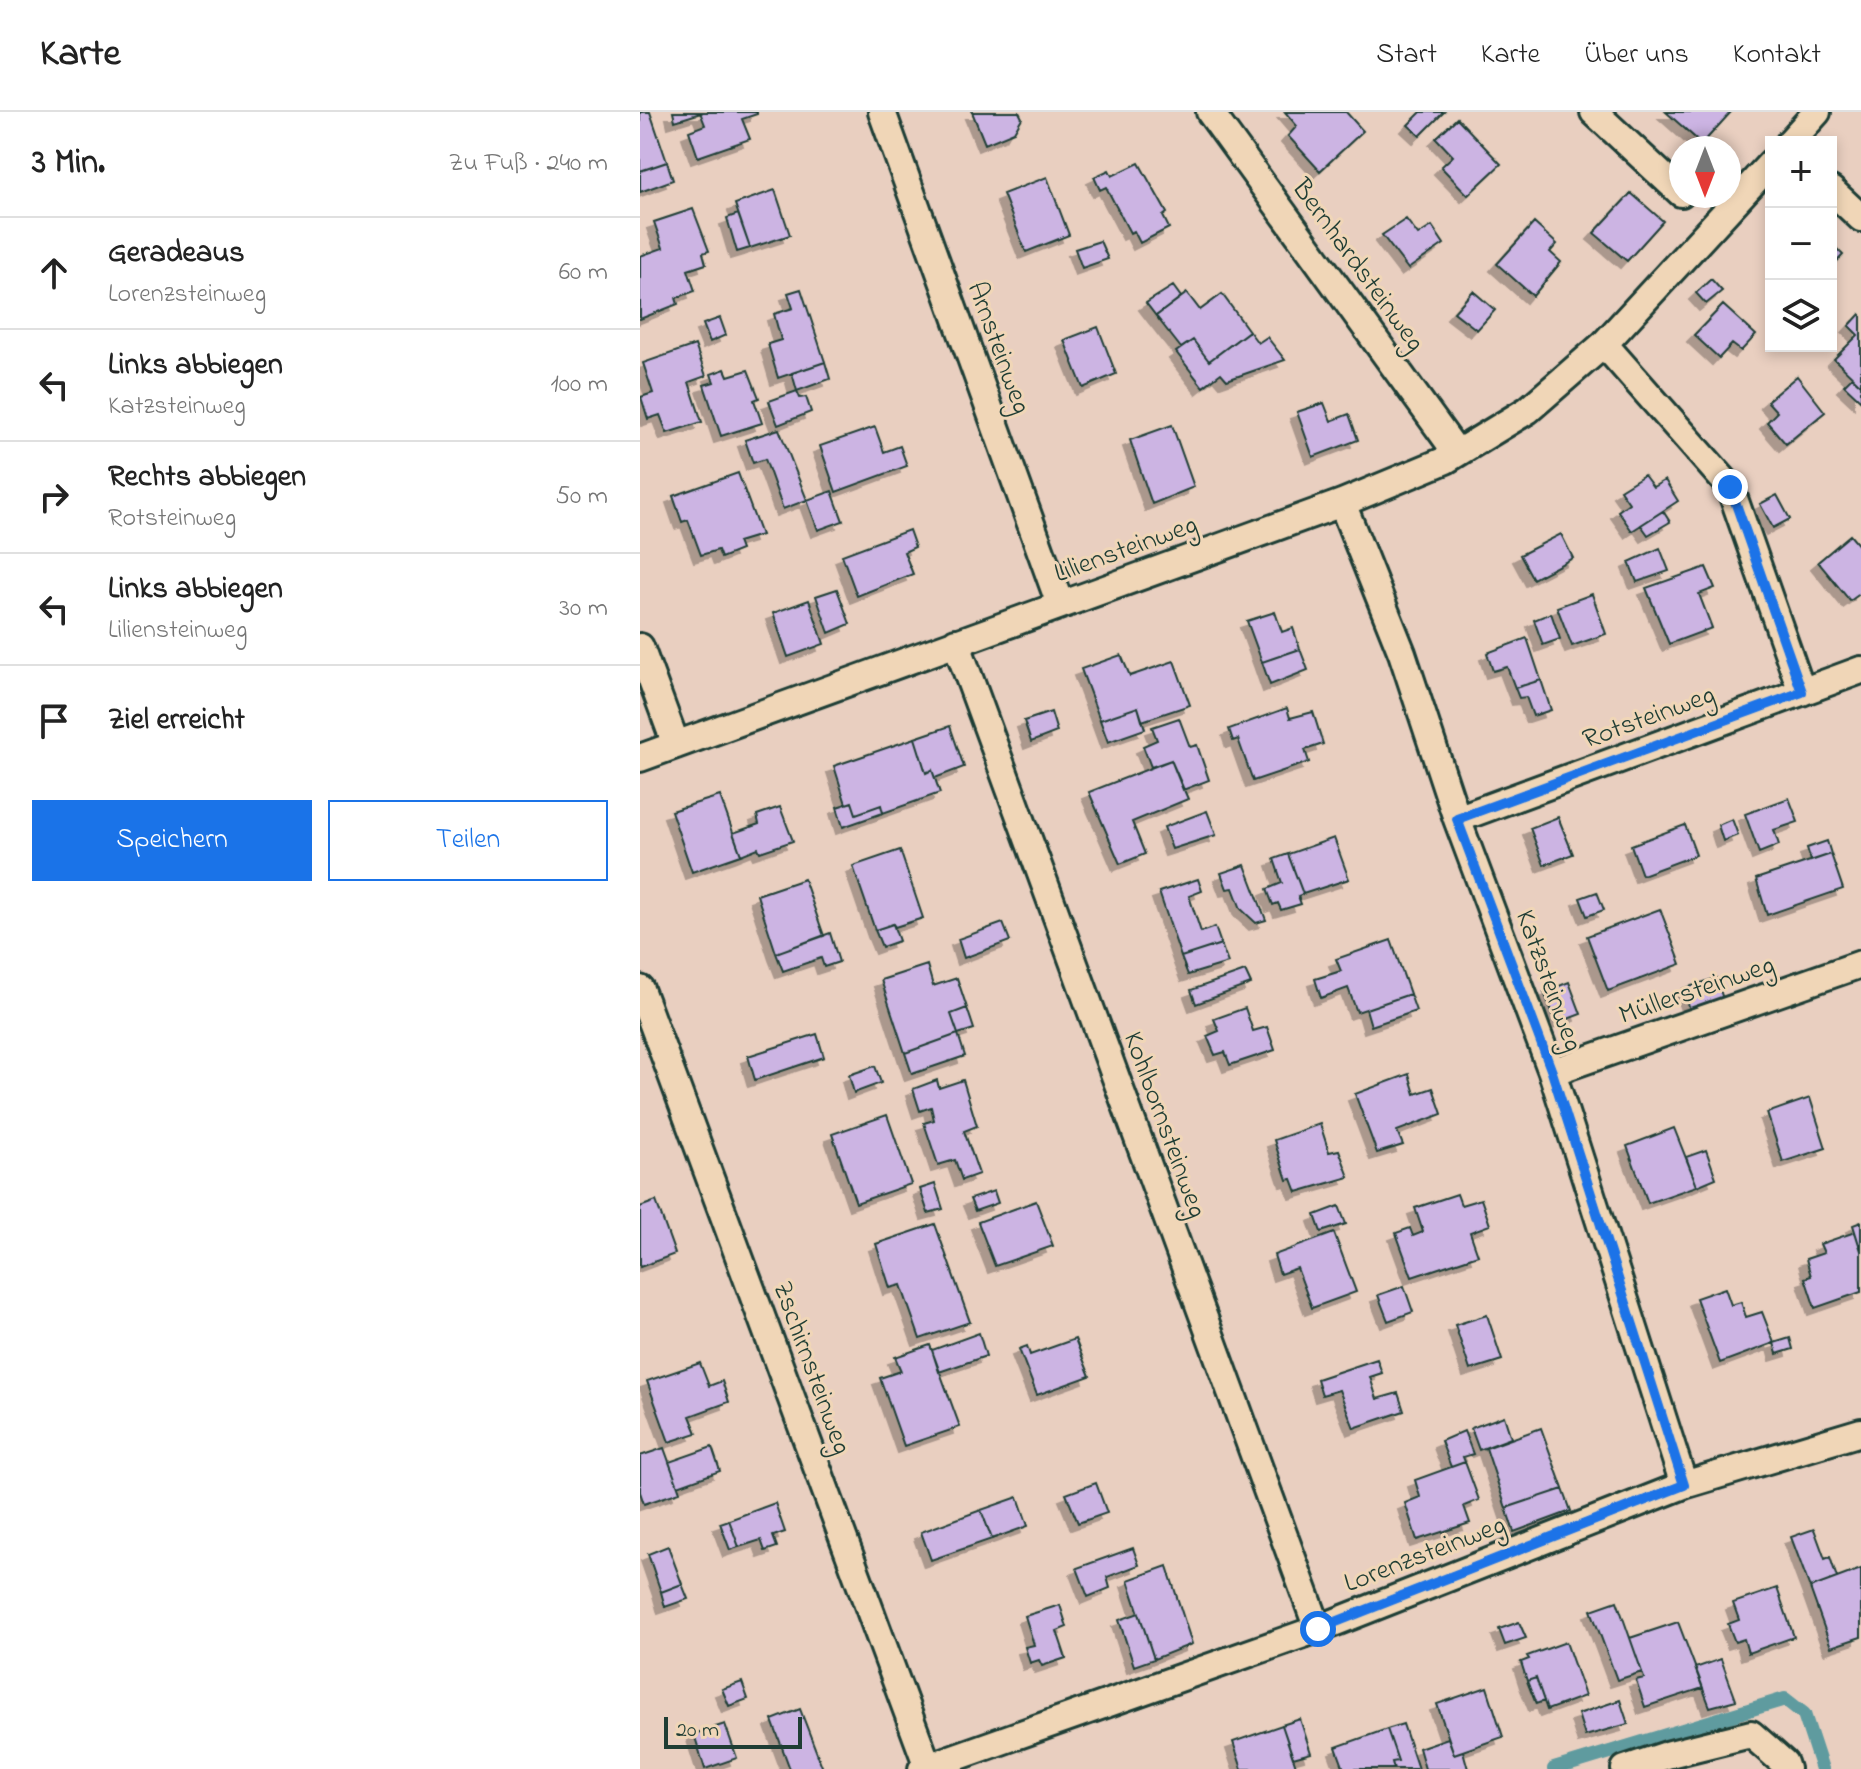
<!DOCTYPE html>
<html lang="de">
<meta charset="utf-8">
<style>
:root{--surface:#fff;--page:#f2f2f2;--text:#222;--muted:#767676;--line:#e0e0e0;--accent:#1a73e8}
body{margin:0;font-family:"Indie Flower",sans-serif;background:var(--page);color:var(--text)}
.controls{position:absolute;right:24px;top:24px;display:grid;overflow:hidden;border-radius:0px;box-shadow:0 4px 12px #0003}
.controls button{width:72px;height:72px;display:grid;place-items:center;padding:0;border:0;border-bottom:2px solid var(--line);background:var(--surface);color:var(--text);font:40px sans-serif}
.compass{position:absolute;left:1029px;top:24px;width:72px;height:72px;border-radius:50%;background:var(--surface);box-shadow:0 4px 12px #0003;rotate:180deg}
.scale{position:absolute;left:24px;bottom:20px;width:138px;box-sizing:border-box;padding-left:8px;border:4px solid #1f3d34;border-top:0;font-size:22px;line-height:28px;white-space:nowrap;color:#1f3d34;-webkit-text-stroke:6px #f0d6b7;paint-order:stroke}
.stop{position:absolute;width:24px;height:24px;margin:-18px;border:6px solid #1a73e8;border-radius:50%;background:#fff}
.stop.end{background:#1a73e8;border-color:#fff;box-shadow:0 2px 8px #0008}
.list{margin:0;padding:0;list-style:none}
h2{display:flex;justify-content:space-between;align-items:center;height:104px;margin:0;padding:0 32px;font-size:34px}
h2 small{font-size:26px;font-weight:400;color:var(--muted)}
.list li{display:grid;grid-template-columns:52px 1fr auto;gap:24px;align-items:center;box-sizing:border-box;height:112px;padding:0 32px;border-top:2px solid var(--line)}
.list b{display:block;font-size:30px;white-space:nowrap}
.list p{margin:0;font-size:26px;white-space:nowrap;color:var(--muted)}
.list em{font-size:26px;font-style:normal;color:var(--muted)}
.actions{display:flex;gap:16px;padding:24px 32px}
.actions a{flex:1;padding:18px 0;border:2px solid var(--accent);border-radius:0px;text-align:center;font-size:28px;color:var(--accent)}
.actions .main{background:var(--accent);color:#fff}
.icon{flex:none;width:44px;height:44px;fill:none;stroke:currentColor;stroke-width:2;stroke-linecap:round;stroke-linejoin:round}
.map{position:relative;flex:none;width:1221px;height:1657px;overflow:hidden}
header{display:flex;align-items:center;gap:48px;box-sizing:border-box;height:112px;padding:0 40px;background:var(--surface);border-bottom:2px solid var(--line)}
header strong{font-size:38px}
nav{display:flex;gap:44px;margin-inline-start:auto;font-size:28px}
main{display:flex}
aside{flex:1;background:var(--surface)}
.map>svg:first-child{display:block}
</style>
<header>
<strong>Karte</strong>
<nav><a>Start</a><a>Karte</a><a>Über uns</a><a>Kontakt</a></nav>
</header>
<main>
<aside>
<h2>3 Min.<small>Zu Fuß · 240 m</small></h2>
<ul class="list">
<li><svg class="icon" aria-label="ahead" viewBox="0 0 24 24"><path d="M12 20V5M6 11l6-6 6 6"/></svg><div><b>Geradeaus</b><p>Lorenzsteinweg</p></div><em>60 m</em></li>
<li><svg class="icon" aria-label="left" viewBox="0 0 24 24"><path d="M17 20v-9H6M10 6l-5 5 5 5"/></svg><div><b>Links abbiegen</b><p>Katzsteinweg</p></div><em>100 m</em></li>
<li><svg class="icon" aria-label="right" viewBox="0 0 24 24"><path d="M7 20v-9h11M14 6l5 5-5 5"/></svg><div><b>Rechts abbiegen</b><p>Rotsteinweg</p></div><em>50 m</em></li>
<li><svg class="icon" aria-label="left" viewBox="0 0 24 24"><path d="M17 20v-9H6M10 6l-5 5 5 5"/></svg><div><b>Links abbiegen</b><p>Liliensteinweg</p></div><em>30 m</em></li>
<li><svg class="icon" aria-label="arrive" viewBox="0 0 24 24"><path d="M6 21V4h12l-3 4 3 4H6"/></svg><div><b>Ziel erreicht</b></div></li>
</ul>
<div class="actions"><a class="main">Speichern</a><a>Teilen</a></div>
</aside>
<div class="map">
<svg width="1221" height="1657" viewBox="0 0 1221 1657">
<defs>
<filter id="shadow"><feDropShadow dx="-7" dy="7" stdDeviation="0" flood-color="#0004"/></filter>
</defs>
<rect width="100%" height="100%" fill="#e9cfc0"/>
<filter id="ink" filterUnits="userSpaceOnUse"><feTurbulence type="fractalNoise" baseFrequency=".0125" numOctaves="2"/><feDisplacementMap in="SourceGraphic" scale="16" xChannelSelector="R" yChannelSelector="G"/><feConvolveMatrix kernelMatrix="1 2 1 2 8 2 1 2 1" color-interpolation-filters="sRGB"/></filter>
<g filter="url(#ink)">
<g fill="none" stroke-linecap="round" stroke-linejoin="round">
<path stroke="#5f9b9f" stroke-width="14" d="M914 1657 1145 1587 1164 1602 1182 1657"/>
</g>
<path fill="#ccb4e3" stroke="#1f3d34" stroke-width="2" filter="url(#shadow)" d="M0 0H10L27 50 0 59Z
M33 0H60L61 1 35 9Z
M60 0H117V2L102 7 110 27 58 45 49 19 65 13Z
M332 0H379L382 6 374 20 345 32Z
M645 0H706L723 19 680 59 648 24 657 14Z
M781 0H804L780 24 768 13Z
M1026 0H1091L1062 32Z
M817 6 861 52 828 83 801 55 813 44 796 26Z
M27 50 33 68 0 80V59Z
M499 51 527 101 523 104 529 116 500 131 494 119 490 121 466 75 460 78 454 65 469 58 472 64Z
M407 65 429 123 386 140 363 82Z
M135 78 150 123 110 136 95 92Z
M991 81 1023 109 987 149 954 121Z
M53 97 69 139 63 141 66 152 48 158 55 179 36 186 38 192 0 207V144L23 136 14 110Z
M98 102 110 136 97 140 87 106Z
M766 107 778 123 792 114 804 132 768 157 742 123Z
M894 111 917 132 910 140 921 150 893 184 857 152Z
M460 129 468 147 442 156 435 137Z
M1191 131 1203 143 1191 156Z
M1071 167 1082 179 1066 192 1056 181Z
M533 174 541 185 516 204 506 191Z
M161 177 185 250 138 266 128 232 141 228 134 202 153 196 148 181Z
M833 179 855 198 837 218 814 200Z
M547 181 560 198 582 182 609 219 569 249 553 228 541 236 516 204Z
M1083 193 1116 223 1101 239 1092 232 1079 246 1054 223Z
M1220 202 1221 203V273L1194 247 1218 223 1209 214Z
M80 206 86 223 70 230 63 212Z
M458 215 476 262 443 276 424 228Z
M609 219 618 231 627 225 645 248 587 268 581 261 563 275 536 240 553 228 569 249Z
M55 233 66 264 49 270 62 310 27 321 20 303 8 307 1 285 13 281 3 251Z
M185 250 190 267 157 279 152 261Z
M85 257 88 264 108 258 119 286 114 288 122 311 81 324 64 273 74 270 71 262Z
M1157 264 1185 300 1146 332 1127 310 1137 300 1127 289Z
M1212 265 1221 273V289L1204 273Z
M157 279 160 286 166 285 171 300 138 313 129 289Z
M684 291 691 309 709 302 718 328 673 345 657 300Z
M532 313 554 375 512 392 490 328Z
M235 315 244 340 260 334 267 354 196 380 180 334Z
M139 317 167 388 143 397 125 347 113 351 105 328Z
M98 361 121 423 98 430 101 438 81 446 78 438 61 443 48 408 42 410 33 384Z
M1004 363 1013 375 1025 368 1038 389 992 419 978 399 989 391 980 378Z
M192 379 203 409 178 418 167 388Z
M1137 383 1150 407 1133 416 1120 392Z
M1023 399 1030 410 1008 423 1001 413Z
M269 418 275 435 264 440 273 462 217 484 202 443Z
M921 422 933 446 893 467 880 443Z
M1210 423 1221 436V481L1210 489 1178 450Z
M1020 436 1029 459 997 470 989 450Z
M1066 455 1075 476 1059 482 1072 516 1029 532 1006 476Z
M197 477 210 512 189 521 176 484Z
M952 482 966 522 932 534 917 495Z
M169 488 184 532 148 545 133 501Z
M635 500 642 520 653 516 660 537 622 550 607 509Z
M911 501 920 527 903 533 894 508Z
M887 526 901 568 875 576 867 555 853 559 847 541Z
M660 537 668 558 630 573 622 550Z
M481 543 490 564 534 549 550 593 502 609 498 595 460 608 441 557Z
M901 568 911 598 893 604 886 585 879 586 875 576Z
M498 595 505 617 468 630 460 608Z
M647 596 650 606 673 600 683 632 665 638 669 650 613 669 598 627 593 629 589 617Z
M411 600 417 620 391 630 384 609Z
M539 606 550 635 557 633 569 668 543 678 531 648 511 655 503 634 517 628 512 615Z
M310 614 324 655 295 666 292 658 286 661 275 626Z
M275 626 286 661 292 658 300 681 243 701 241 693 216 702 212 690 206 692 194 654Z
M531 648 548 687 492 710 505 742 480 752 449 680Z
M80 684 101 743 52 760 31 699Z
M1149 686 1158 710 1134 718 1139 733 1119 741 1105 702Z
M212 690 216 702 241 693 243 701 203 715 197 695Z
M140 695 153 729 120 740 118 736 101 743 93 721 119 712 117 703Z
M567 699 576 723 532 737 524 715Z
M918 705 933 742 904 753 890 716Z
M1092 707 1098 723 1083 729 1078 713Z
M1045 713 1056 743 1002 763 991 733Z
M694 726 709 767 663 782 648 742Z
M1187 729 1191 742 1171 749 1167 736Z
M260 738 283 806 255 815 253 812 235 818 213 754Z
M648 742 663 782 658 784 661 792 641 798 638 791 633 793 627 777 642 771 634 747Z
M1191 742 1203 777 1127 803 1116 767Z
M605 753 626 808 616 811 601 797 593 776 587 777 581 761Z
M164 767 184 824 136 841 117 783Z
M558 767 562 779 549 784 561 820 575 815 581 832 541 845 519 780Z
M957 780 964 798 947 804 940 786Z
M1020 797 1041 852 968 879 947 824Z
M363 811 370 829 324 846 318 827Z
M253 812 259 829 242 835 235 818Z
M190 821 199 850 184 855 181 846 143 859 136 841Z
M751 828 770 882 717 900 708 876 681 886 675 867 701 859 696 847Z
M581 832 588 851 548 863 541 845Z
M287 853 293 874 317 866 327 896 311 902 318 922 265 941 241 868Z
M605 859 611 872 556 892 551 878Z
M1076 866 1084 890 1051 901 1043 877Z
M929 870 941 902 917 911 904 880Z
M770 882 776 899 731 914 726 897Z
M327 896 334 917 318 922 311 902Z
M605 896 613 919 627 915 635 938 590 953 585 940 575 943 567 924 579 919 574 907Z
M177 922 184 945 115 968 108 944Z
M318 922 325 944 272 962 265 941Z
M235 954 241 971 214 981 209 963Z
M769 962 775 982 793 976 802 1002 757 1019 763 1033 737 1041 715 982Z
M297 968 299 976 323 968 337 1014 324 1019 339 1062 322 1068 315 1048 298 1053 284 1011 294 1008 291 995 280 999 273 977Z
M1170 986 1186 1036 1143 1050 1127 1001Z
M247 1003 271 1072 216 1091 192 1022Z
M680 1012 689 1040 699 1038 709 1065 657 1080 652 1067 647 1068 634 1028Z
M1034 1016 1057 1074 1008 1091 987 1034Z
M1066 1038 1076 1066 1057 1074 1046 1045Z
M295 1072 303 1097 288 1101 280 1077Z
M354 1079 358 1091 335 1099 330 1087Z
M817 1082 821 1093 841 1087 850 1113 830 1120 838 1143 772 1165 756 1121 770 1116 773 1124 783 1120 775 1096Z
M16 1089 35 1142 0 1155V1095Z
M396 1089 413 1134 355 1154 338 1110Z
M699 1094 706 1112 681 1120 675 1103Z
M1221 1110V1139L1213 1113Z
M295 1112 330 1210 280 1227 261 1173 250 1176 236 1132Z
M1215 1120 1221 1139V1180L1175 1196 1165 1166 1171 1164 1166 1147 1184 1141 1180 1132Z
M694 1121 716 1180 672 1196 657 1156 640 1162 634 1143Z
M764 1174 773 1200 748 1209 738 1183Z
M1085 1176 1091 1193 1101 1190 1106 1205 1122 1200 1134 1231 1080 1251 1056 1186Z
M847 1203 862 1248 830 1258 815 1213Z
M339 1221 346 1244 299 1260 292 1238Z
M1150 1226 1153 1237 1137 1242 1134 1231Z
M435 1227 450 1264 397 1283 379 1237 387 1234 390 1243Z
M290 1233 320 1315 264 1334 240 1266 261 1259 255 1245Z
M737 1247 742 1261 730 1265 737 1287 758 1281 764 1299 714 1316 699 1278 682 1283 677 1267Z
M60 1251 69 1274 82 1269 89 1290 50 1304 57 1321 29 1330 7 1269Z
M864 1304 871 1326 839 1338 831 1316Z
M901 1316 923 1377 866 1396 846 1336Z
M824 1319 833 1342 823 1345 825 1350 811 1355 801 1329Z
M72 1335 80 1359 38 1374 29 1350Z
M24 1336 40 1380 4 1392 0 1380V1344Z
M825 1350 839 1388 824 1394 830 1411 777 1428 765 1391 780 1385 775 1368Z
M456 1371 467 1401 438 1411 426 1382Z
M923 1377 931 1399 874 1420 866 1396Z
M378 1385 388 1414 352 1427 341 1398Z
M135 1391 145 1420 133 1424 137 1435 125 1439 121 1428 99 1435 89 1408Z
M341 1398 352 1427 291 1448 281 1420Z
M89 1408 99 1435 90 1438 80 1411Z
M1174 1417 1185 1447 1190 1445 1197 1466 1170 1476 1151 1425Z
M28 1434 42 1472 21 1480 8 1442Z
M493 1436 499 1453 467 1465 470 1476 448 1485 437 1456Z
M527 1454 552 1532 514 1547 488 1468Z
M1221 1457V1525L1191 1535 1170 1476Z
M42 1472 48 1487 25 1495 21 1480Z
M1137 1476 1154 1525 1108 1541 1104 1527 1095 1530 1088 1512 1099 1508 1093 1491Z
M977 1489 1002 1560 977 1568 951 1498Z
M420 1493 427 1515 417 1519 426 1546 402 1554 399 1548 390 1551 385 1535 394 1533 385 1504Z
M499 1501 514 1547 494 1554 479 1508Z
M879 1510 886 1526 865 1533 859 1517Z
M1038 1510 1063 1576 1005 1595 996 1568 1004 1566 990 1526Z
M926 1530 945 1584 907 1598 896 1566 887 1569 881 1550 889 1547 887 1544Z
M1081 1547 1096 1588 1070 1595 1055 1556Z
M896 1566 904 1589 896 1592 887 1569Z
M102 1570 108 1587 89 1594 82 1577Z
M847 1575 863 1625 814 1642 797 1592Z
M980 1588 988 1612 945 1624 938 1602Z
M160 1597 183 1657H150L132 1608Z
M660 1607 671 1641 653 1646 642 1613Z
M85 1612 97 1646 65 1657 54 1622Z
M763 1612 778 1657H754L752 1650 758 1649 747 1617Z
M642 1613 657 1657H602L593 1630Z
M747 1617 758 1649 752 1650 754 1657H704L696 1635Z
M808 1626 814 1642 823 1639 828 1657H785L779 1636Z"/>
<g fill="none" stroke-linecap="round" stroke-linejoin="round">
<defs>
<path id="lane" d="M242 0 420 492
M570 0 817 341
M954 0 1041 81
M1150 30 1177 0
M1191 78 1221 106
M964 232 1090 375 1162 580
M702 391 762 541 817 707 912 960 1044 1373
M316 530 678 1517
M0 535 36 633
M0 646 702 391 806 348 888 298 964 232 1131 51
M817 707 1221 558
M0 877 288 1655
M912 960 1221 852
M282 1657 678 1517 1044 1373 1221 1320
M985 1657 1030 1642 1111 1622 1144 1651 1146 1657"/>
</defs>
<use href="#lane" stroke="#1f3d34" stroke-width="32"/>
<use href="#lane" stroke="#f0d6b7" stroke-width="26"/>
</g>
</g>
<g fill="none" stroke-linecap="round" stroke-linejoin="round" filter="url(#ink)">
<path stroke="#1a73e8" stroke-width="10" d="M678 1517 1044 1373 912 960 817 707 1162 580 1090 375"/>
</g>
<g text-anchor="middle" stroke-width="6" stroke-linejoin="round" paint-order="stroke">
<g font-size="28" fill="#1f3d34" stroke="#f0d6b7">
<text transform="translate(720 152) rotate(54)" y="10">Bernhardsteinweg</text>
<text transform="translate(361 235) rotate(70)" y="10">Arnsteinweg</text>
<text transform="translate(485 435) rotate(-20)" y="10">Liliensteinweg</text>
<text transform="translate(1008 603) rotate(-20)" y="10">Rotsteinweg</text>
<text transform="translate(911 868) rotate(70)" y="10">Katzsteinweg</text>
<text transform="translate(1056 876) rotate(-19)" y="10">Müllersteinweg</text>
<text transform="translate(527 1012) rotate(70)" y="10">Kohlbornsteinweg</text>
<text transform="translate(174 1255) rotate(70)" y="10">Zschirnsteinweg</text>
<text transform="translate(784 1440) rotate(-21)" y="10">Lorenzsteinweg</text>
</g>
</g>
</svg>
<div class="controls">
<button>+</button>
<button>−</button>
<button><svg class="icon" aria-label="layers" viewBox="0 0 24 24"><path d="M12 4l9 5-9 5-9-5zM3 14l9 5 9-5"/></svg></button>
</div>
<svg class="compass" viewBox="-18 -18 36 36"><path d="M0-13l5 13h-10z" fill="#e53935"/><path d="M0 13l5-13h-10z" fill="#767676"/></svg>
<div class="scale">20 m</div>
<div class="stop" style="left:678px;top:1517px"></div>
<div class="stop end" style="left:1090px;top:375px"></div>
</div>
</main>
